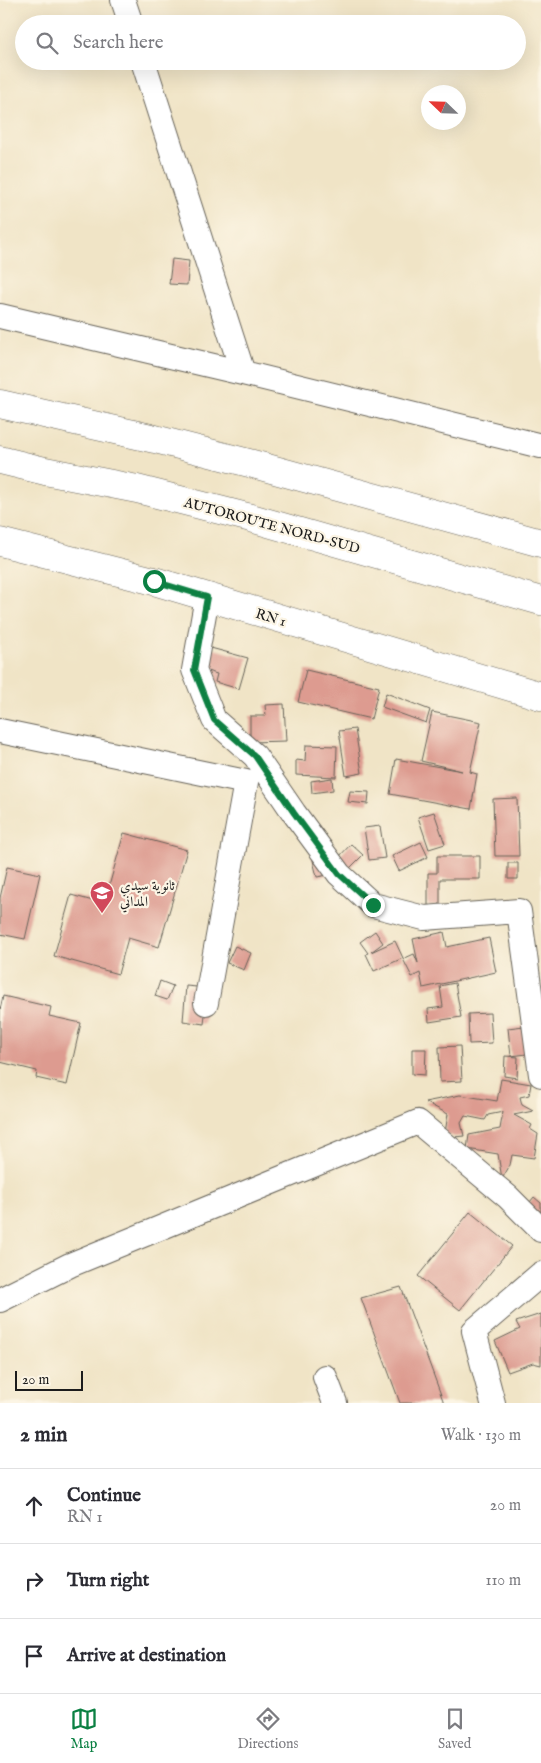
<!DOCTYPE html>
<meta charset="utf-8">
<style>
:root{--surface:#fff;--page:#f7f7f7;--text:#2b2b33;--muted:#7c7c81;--line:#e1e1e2;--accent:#0b8043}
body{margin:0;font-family:"IM FELL English",Amiri,serif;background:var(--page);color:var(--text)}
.compass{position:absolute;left:421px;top:85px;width:45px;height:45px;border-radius:50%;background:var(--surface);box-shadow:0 5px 20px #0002;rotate:293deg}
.scale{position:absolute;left:15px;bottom:12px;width:68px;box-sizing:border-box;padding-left:5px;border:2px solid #1c1c1c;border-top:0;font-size:14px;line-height:18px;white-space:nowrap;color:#1c1c1c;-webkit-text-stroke:4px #fcf5e5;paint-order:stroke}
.stop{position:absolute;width:15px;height:15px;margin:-11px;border:4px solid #0b8043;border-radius:50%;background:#fff}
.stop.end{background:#0b8043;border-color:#fff;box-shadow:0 1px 5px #0008}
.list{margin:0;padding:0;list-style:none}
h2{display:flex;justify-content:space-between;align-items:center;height:65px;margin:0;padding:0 20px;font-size:21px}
h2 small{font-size:16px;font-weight:400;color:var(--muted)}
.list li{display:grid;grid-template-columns:32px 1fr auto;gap:15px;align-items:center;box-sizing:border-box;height:75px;padding:0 20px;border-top:1px solid var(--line)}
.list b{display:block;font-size:19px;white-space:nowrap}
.list p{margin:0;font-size:16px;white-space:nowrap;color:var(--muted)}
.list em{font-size:16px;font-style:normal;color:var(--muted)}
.icon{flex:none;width:28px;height:28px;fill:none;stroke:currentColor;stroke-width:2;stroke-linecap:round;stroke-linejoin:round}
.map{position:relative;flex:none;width:541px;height:1403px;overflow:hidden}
.search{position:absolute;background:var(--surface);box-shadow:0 5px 20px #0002;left:15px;right:15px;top:15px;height:55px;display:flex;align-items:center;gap:12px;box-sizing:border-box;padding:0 18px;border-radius:28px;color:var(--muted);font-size:19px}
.sheet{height:290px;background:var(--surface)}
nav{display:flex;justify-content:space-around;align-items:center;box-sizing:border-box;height:70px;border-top:1px solid var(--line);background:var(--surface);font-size:14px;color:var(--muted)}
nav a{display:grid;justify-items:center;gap:2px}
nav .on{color:var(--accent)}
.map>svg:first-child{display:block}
</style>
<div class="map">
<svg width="541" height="1403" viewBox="0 0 541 1403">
<rect width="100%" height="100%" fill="#fcf5e5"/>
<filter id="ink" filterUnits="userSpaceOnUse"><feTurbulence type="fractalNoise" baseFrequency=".02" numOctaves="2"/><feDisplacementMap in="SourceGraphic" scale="10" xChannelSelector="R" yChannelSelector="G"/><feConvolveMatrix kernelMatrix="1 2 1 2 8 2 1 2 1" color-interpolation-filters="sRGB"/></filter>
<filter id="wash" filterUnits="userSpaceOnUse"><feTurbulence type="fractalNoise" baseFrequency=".0096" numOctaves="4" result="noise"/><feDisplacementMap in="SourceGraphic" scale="20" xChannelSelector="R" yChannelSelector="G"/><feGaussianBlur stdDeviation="1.12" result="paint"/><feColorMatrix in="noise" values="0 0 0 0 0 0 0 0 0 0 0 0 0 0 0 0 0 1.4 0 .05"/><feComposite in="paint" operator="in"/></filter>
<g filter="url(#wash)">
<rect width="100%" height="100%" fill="#f0e4c6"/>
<g id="blocks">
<path fill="#dd9b90" d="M172 259 189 261 187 285 169 284Z
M207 647 248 658 239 689 215 682 217 674 200 669Z
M306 670 379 687 371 719 298 702Z
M386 693 430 710 426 723 382 707Z
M284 704 286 741 250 742V716H266L265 705Z
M432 712 481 722 470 772 477 774 471 809 390 794 396 759 462 771 421 761Z
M355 729 362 773 346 776 339 731Z
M306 745 337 746 336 777 296 775V760L305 761Z
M332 778 333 790 312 793 311 781Z
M350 791 369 792 368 804 348 802Z
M517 798 519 856H495L493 799Z
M434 812 445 844 429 849 418 817Z
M380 826 385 858 369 860 364 828Z
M124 833 187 850 159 947 128 938 118 974 54 956 71 895 104 904Z
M421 842 428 857 399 871 392 856Z
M351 844 363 855 349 869 338 858Z
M312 856 328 875 317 877Z
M437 856H480V879H440V906H428V873H437Z
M508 863H518V879H508Z
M7 867 40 874 25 939 0 934V898Z
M375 931 383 943 371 952 395 941 403 958 374 971 366 954 368 953 360 942Z
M444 932 447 947 489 938 496 972 423 988 420 973 412 977 403 959 414 954 418 963 413 939Z
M235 946 251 953 244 970 227 963Z
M160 981 173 986 167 1000 155 996Z
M455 983 461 1017 429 1022 428 1009 443 1007 440 986Z
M186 986 208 988 204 1024 183 1021Z
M3 996 51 1007 49 1016 81 1023 67 1085 36 1078 37 1071 0 1062V1010Z
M490 1013 492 1043 469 1044 468 1014Z
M524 1026 527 1054 511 1056 508 1028Z
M460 1046 462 1081 440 1082 439 1047Z
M412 1049H426L425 1075 412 1074Z
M505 1056 518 1057 517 1078 504 1076Z
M501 1079 531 1084 529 1095 520 1097 522 1105 533 1111 514 1115 532 1125 530 1129 538 1134 534 1158 512 1155 510 1165 502 1179 498 1154 467 1149 469 1135 500 1129 503 1112 488 1115 485 1120 465 1116 461 1123 464 1136 454 1137 445 1133 448 1114 425 1102 460 1095 497 1101Z
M534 1197 541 1203V1219L525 1208Z
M470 1212 512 1246 460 1310 418 1276Z
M401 1287 444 1403H400L361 1298Z
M541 1314V1365L533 1363 508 1372 495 1341 520 1329 516 1322Z"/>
</g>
</g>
<g filter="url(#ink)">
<use href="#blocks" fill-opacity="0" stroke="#666258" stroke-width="1"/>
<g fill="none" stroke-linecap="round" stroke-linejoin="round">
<defs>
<path id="minor" d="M123 0 131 24
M143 61 243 373
M0 316 243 373 541 446
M207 597 194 670 214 720 255 756 294 813 339 874 373 905 424 918 519 911 541 1075
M0 731 246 782 206 1003
M0 1300 70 1265 418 1122 508 1197 541 1230
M325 1377 335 1403
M493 1403 474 1331 541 1274"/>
<path id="primary" d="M0 542 154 581 541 696"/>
<path id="motorway" d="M0 404 155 439 253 464 541 543
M0 460 45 471 137 489 251 518 541 601"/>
</defs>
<use href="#minor" stroke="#666258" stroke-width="26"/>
<use href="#primary" stroke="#666258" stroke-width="29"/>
<use href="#motorway" stroke="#666258" stroke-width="29"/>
<use href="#minor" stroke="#fff" stroke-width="24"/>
<use href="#primary" stroke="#fff" stroke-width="28"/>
<use href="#motorway" stroke="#fff" stroke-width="28"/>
</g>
</g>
<g fill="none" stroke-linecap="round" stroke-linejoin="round" filter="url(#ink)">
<path stroke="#0b8043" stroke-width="6" d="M154 581 207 597 194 670 214 720 255 756 294 813 339 874 373 905"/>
</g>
<defs>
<symbol id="school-pin" viewBox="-11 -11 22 30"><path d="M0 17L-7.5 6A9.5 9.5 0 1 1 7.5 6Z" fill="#d1495b" stroke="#fcf5e5"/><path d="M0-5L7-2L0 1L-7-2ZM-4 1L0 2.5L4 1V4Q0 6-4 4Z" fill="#fff"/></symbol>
</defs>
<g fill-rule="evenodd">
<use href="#school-pin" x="88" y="879" width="28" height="38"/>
</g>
<g text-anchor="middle" stroke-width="4.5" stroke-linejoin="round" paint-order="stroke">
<g font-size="14" fill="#1c1c1c" stroke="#fcf5e5">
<text transform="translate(272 525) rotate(15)" y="5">AUTOROUTE NORD-SUD</text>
<text transform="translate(271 617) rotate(17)" y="5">RN 1</text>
</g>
<g font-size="14" fill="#1c1c1c" stroke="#fcf5e5" text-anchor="start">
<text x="120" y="890">ثانوية سيدي<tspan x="120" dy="16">المداني</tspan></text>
</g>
</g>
</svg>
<svg class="compass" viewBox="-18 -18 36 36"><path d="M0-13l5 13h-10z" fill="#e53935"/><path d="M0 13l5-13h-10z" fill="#7c7c81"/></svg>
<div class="scale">20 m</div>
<div class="stop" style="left:154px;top:581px"></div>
<div class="stop end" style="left:373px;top:905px"></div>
<div class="search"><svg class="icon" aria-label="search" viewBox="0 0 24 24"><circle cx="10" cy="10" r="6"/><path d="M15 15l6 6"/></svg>Search here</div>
</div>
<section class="sheet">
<h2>2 min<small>Walk · 130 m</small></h2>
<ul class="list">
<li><svg class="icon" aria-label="ahead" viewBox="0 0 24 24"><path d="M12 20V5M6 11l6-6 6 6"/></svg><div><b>Continue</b><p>RN 1</p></div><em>20 m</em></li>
<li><svg class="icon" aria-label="right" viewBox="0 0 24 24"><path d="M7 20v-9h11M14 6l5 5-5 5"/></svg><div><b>Turn right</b></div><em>110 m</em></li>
<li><svg class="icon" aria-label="arrive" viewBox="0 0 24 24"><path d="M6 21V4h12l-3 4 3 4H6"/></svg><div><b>Arrive at destination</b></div></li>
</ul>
</section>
<nav>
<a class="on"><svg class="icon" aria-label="map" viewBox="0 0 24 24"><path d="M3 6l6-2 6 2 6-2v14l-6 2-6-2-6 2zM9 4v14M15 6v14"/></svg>Map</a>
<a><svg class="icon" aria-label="directions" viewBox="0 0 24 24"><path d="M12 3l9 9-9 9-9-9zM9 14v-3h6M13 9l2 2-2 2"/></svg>Directions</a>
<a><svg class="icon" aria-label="saved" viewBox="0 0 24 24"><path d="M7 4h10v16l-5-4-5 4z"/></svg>Saved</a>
</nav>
